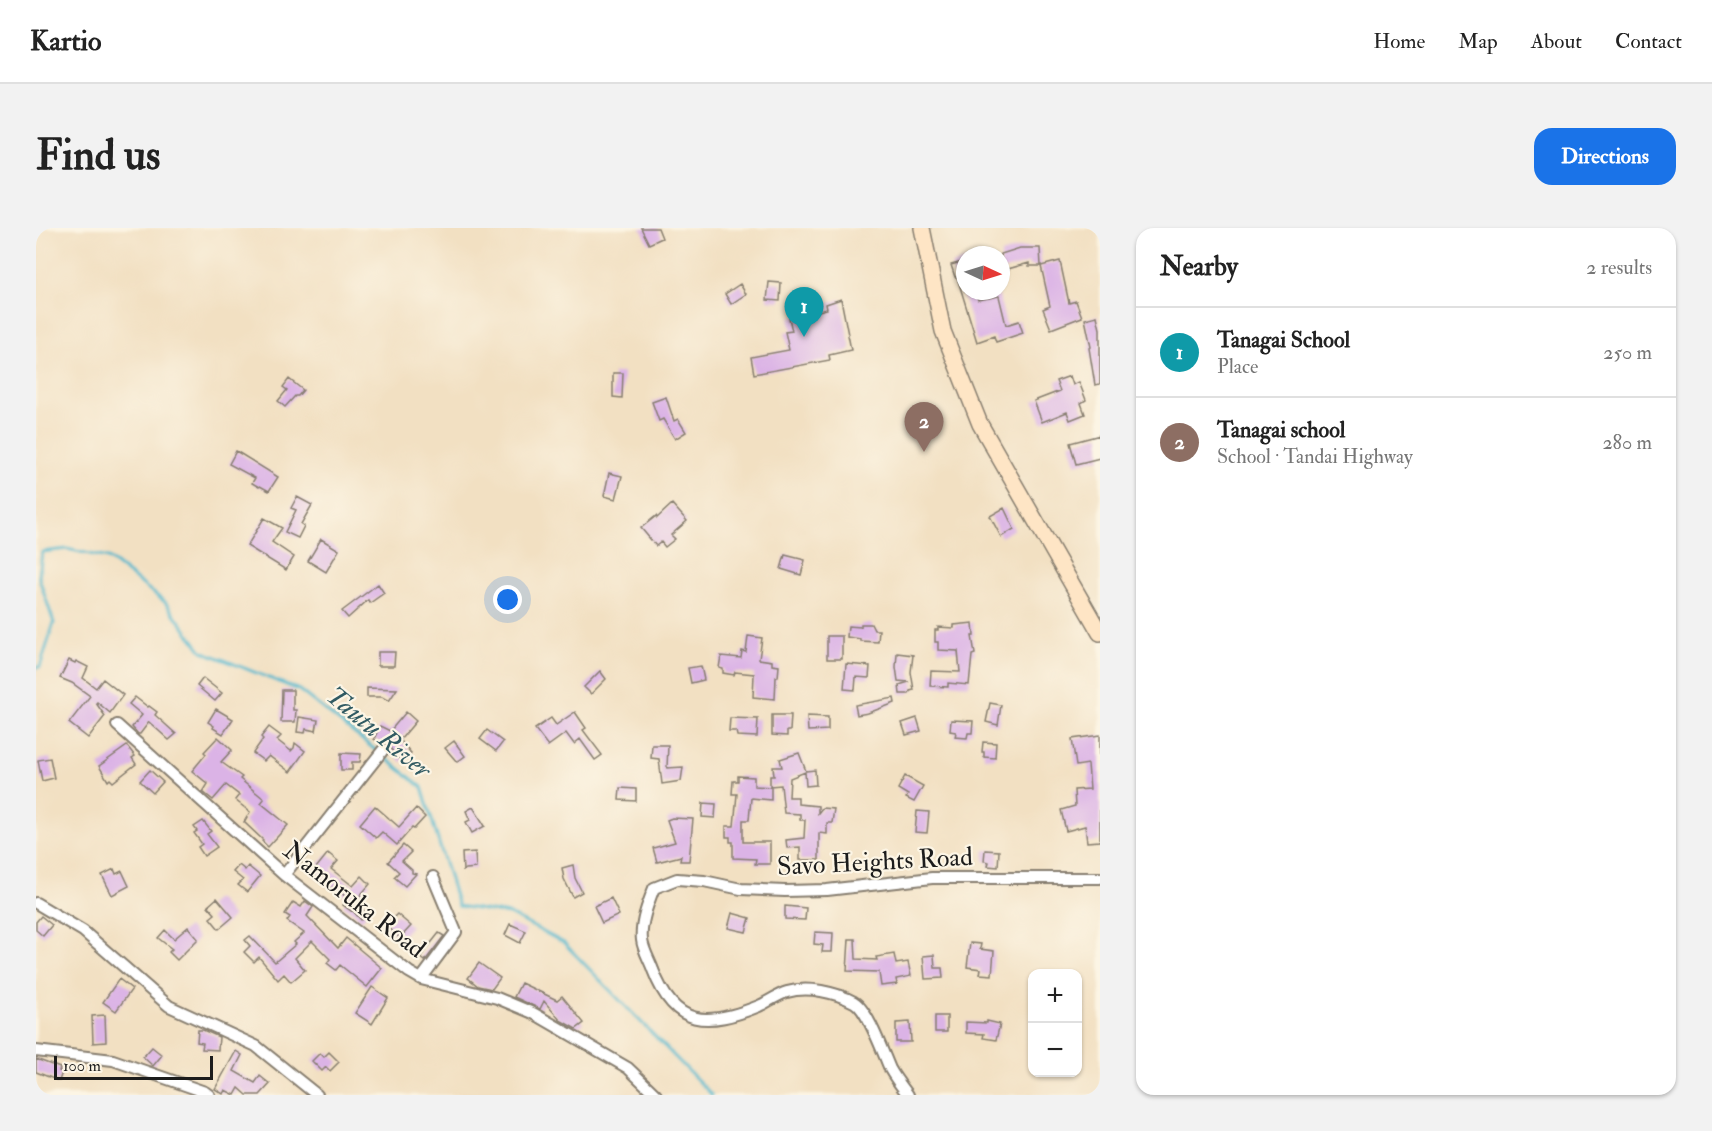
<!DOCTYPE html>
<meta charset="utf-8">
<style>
:root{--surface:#fff;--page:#f2f2f2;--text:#222;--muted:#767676;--line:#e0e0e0;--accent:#1a73e8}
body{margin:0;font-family:"IM FELL Double Pica",serif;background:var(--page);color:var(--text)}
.controls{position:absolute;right:18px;bottom:18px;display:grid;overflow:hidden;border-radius:12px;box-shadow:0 2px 4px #0004}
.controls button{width:54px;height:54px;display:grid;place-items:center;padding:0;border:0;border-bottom:2px solid var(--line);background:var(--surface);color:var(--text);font:30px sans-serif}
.compass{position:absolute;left:920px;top:18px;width:54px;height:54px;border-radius:50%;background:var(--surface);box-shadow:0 2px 4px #0004;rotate:94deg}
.scale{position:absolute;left:18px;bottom:15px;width:159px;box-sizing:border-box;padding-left:6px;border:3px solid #1c1c1c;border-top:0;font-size:16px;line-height:21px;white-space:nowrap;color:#1c1c1c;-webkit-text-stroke:4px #fcf5e5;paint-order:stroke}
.you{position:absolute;left:472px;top:372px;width:21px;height:21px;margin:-15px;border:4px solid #fff;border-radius:50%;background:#1a73e8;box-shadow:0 0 0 9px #1a73e833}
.badge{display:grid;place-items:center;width:39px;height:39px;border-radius:50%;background:var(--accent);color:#fff;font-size:20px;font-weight:700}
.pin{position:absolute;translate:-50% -50px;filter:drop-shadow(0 2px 3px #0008)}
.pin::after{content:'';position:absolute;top:32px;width:21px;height:18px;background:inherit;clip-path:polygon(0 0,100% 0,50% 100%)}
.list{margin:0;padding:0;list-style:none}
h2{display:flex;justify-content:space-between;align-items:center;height:78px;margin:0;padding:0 24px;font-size:26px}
h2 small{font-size:20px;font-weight:400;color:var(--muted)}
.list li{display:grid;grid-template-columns:39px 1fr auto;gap:18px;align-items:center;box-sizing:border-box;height:90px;padding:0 24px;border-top:2px solid var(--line)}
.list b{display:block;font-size:22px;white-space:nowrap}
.list p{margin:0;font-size:20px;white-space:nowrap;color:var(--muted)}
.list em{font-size:20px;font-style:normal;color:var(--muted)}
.map{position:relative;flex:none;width:1064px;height:867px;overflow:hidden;border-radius:18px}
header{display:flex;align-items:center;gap:36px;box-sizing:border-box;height:84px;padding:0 30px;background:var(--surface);border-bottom:2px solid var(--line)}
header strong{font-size:28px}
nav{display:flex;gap:33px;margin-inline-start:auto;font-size:21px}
.intro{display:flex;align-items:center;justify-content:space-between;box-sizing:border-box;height:144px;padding:0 36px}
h1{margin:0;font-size:42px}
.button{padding:15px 27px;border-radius:18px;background:var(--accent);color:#fff;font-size:21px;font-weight:700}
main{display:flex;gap:36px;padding:0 36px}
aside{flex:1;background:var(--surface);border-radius:18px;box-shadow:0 2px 4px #0004}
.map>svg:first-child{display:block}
</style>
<header>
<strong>Kartio</strong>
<nav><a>Home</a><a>Map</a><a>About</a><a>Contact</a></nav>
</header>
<div class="intro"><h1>Find us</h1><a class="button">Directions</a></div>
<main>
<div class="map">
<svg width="1064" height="867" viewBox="0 0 1064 867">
<rect width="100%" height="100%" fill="#fcf5e5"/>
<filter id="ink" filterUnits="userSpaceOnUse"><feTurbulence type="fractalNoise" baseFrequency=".0167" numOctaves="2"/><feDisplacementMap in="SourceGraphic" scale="12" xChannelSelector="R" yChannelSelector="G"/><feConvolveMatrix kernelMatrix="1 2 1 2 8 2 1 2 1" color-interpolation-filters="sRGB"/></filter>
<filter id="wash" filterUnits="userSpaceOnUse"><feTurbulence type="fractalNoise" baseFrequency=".008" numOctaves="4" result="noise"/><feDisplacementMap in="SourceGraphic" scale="24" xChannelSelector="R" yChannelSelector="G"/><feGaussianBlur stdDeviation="1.35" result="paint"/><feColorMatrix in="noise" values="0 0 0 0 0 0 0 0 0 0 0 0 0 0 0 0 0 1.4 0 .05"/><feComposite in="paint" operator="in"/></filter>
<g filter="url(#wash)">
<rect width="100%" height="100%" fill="#f2e0c2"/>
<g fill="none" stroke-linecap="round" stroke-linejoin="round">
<path stroke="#4eb6cc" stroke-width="3" d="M0 439H4L18 395 3 350 6 324 31 321 72 330 129 374 166 423 263 462 342 524
M347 528 386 559 422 678 473 686 528 715 676 867"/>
</g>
<g id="blocks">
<path fill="#dbb3e6" d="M605 0H622L626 10 613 16Z
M984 20H1004L1005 38H993V35L965 43V26Z
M929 33V63H939L942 72 963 68 970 97 983 93 987 105 960 114 958 108 941 114 921 49H919L915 37Z
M1024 33 1033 75 1040 73 1046 89 1015 101 1007 81 1014 78 1005 38Z
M733 54 745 55 744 73 731 72Z
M704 56 710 66 695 76 689 66Z
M805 71 815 122 793 127 794 132 718 146 715 129 753 122 749 104 756 103 753 90 791 81 790 76Z
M1061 88 1064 101V156L1059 157 1053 120 1055 119 1049 91Z
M577 145H587L586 170 577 169Z
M1034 148 1037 157 1043 154 1050 172 1045 175 1049 186 1034 192 1031 184 1006 194 998 173 1024 163 1020 153Z
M253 151 267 162 262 168H259L249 179 242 173 251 162 247 159Z
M630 169 638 193 642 191 650 204 639 211 627 191 623 193 616 174Z
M1064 207V230L1040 236 1034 215Z
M200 223 242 249 233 263 224 258 223 259 216 255 219 250 193 236Z
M573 245 586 248 580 271 568 268Z
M261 269 276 277 265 296 268 298 262 310 249 304 260 282 255 280Z
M636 276 651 293 635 307 639 311 629 319 625 314 620 318 605 300 620 288 621 290Z
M968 280 978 301 965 309 954 288Z
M228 290 246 300 236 314 258 329 250 342 211 318Z
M285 311 303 322 290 344 272 333Z
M749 327 769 332 765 347 745 341Z
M342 356 348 365 334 375 332 372 312 390 306 383Z
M937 395 938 408H936L939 426 936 427 933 457 912 455V459L894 458 895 443 924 444 922 423 902 422V414H899V402H902V399L918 400V397Z
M825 396H835L838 402H843L842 414 824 413V411L811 409 812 398 825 399Z
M712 408 726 410 723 431 736 433V437L743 438 742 449H740L739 471 717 469 718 446 699 444 698 447 687 445V441L683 440 685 428 705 430 706 423 710 424Z
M791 408H806V431H791Z
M342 424H359L358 438H342Z
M861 425 877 427 875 444 878 462 874 463 873 466H864L863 457 873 454 862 453 860 439Z
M33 432 39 435 40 433 52 439 47 450 60 460 67 451 87 467 74 485 61 474 60 475 69 488 52 510 33 495 54 468 36 455 24 450Z
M810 436 834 438 833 450 820 449 819 462 808 461Z
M665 438 668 452 655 455 652 440Z
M564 443 570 451 555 466 548 459Z
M167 450 186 465 179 473 161 458Z
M331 460 361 461 353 473 346 469H331Z
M246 462H257V482H260L259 494H245Z
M99 469 112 479 113 478 121 484 119 487 140 506 133 512 113 494 104 506H102L96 499 106 487 93 476Z
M858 470 859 475 832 485 821 487 819 477Z
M954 475 965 477 962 497 950 494Z
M180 481 197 491 187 506 177 500 178 498 172 494Z
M370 484 380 493 364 512 375 525 365 534 352 517 338 511 344 498 354 503Z
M539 484 550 500 547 502 566 527 559 532 544 511 538 516 530 505 512 518 499 501 515 490 520 497Z
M736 487H755L754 503H751V508L736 507Z
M771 488 792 489V502L772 503Z
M263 489 282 492 280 503 270 501 269 505 261 504Z
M694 490 722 491 721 509 701 508 700 503H693Z
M881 490 885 503 870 507 866 495Z
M915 492 937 493 936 505H932L931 510 919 509 920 504 914 503Z
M233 499 245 508 241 512 255 523 258 520 259 515 269 523 254 544 233 528 228 533 217 525 227 511 225 509Z
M451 502 467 514 460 523 444 511Z
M1064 507V613L1051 614 1049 598 1030 603 1025 582 1039 578 1038 562 1054 561 1052 536 1040 538 1036 511Z
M182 509 196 522 185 534 206 549 204 551 228 571 225 575 252 597 232 619 226 613 227 612 208 594 214 584 199 572 203 567 190 557 177 572 167 564 172 556 156 543 170 526 168 524Z
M418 513 429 528 421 534 409 520Z
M947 514 960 515 959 530 948 529V524H946Z
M616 517H632L631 540 647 539 645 553 626 556 623 531 615 530Z
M91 518 99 528 96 530 100 536 77 554 74 551 72 553 63 538Z
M305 525 325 526 324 534H316V542H305Z
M763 525 770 543 779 542 780 557 770 558 769 544 754 550 753 569H762V576L782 578V585L786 580 798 581 796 595H791V606L783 605V632H764V619L751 620 750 612 768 610 769 592H764V586L748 585 745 557 734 558V548H738L737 539H746L744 531Z
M14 530 18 550 6 553 2 532Z
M114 542 127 554 117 565 104 553Z
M702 548 718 549V558L735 559V572L715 570 713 592H707V614H734V636H719L720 631 697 630V614H694V609H690V598H698L701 566H696L697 553H702Z
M869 548 887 558 878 574 870 570 872 567 862 561Z
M584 560 600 561V573L583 572Z
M667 575 680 576 679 590 666 589Z
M339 578 363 599 380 580 389 589 378 601 376 600 361 617 346 604 340 610 324 596Z
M437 579 449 598 436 605 430 594 434 592 430 583Z
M881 583 893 584 891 605 879 604Z
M636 590 657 591 653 633H644L645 628 621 634 617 620 639 614 631 592Z
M167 593 175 603 171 606 181 619 168 628 162 619 166 616 158 605 161 603 158 599Z
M367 617 375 624 366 633 376 642V645L380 646 369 658 358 649 363 644 352 634Z
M949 622 963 623 962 639 952 638 953 634 948 633Z
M439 624 440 640 430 641 427 643 426 625Z
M292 625 302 633 295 641 317 658 326 648 334 656 322 670 328 676 325 680 331 686 325 692 316 682 315 683 307 677 312 671 298 658 296 661 276 645Z
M203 637 209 642 212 638 224 648 211 664 202 657 207 652 197 644Z
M537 637 539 650 546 664 537 669 528 651 526 640Z
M78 641 80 646 86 643 93 658 76 667 66 647Z
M181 670 197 689 183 701 174 690 179 686 172 678Z
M575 670 583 687 566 695 558 678Z
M269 673 277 679 271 688 302 720 310 710 346 740 331 759 304 737 300 742 291 735 294 731 276 713 259 730 269 742 255 754 248 746 242 752 223 729 218 734 208 724 214 718 209 712 214 708 239 734 260 716 258 714 268 705 251 693 254 689 249 686 257 674 265 679Z
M749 678 770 680 769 692 749 691Z
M696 685 714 690 710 704 692 700Z
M361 686 375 698 364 710 350 697Z
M5 688 16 697 7 708 0 702V694Z
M474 696 490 703 484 715 469 707Z
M152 699 162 711 141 732 133 724 136 721 122 710 129 702 138 711Z
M779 704 797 705 796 724H786L787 717 778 716Z
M403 705 408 708 389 733 384 729Z
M813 711H819L820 731 841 732 840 729 858 726 860 736 872 734 875 748 860 751 861 756 845 758 843 744 811 743Z
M934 715 945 716 944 721 958 723 956 747 944 746 945 741 931 739Z
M898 727 899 740H906L907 750 889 751 887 728Z
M443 735 464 750 456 761 442 758 432 750Z
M83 751 96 761 80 783 67 774Z
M485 755 521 772 526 768 548 795 540 801 524 792 508 773 504 781 478 769Z
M336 759 352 770 336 796 319 785Z
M69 787 70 814 57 815 56 788Z
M899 788H911V804H899Z
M951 793 964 796 960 812 947 810 948 806 930 805V794L951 795Z
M874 794 875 814H860V795Z
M162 802H167L183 809 182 822 166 821 167 815 161 814Z
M116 819 126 827 117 838 107 829Z
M200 823 206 827 198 843 219 855 224 848 234 856 224 867H211L203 860 199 867 189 862 187 866 179 861Z
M293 824 303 834 294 843 290 839 286 843 276 833 284 825 288 829Z
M0 831 24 840 23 843 26 844 23 853 0 844Z"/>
</g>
</g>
<g filter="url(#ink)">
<use href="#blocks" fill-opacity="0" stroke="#877e6f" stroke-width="1.5"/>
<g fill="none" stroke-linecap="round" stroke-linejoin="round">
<defs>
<path id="minor" d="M81 497 248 647 373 744 385 751 461 770 497 785 592 840 620 867
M248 647 347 522
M0 675 47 703 133 778 220 818 281 867
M385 751 420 704 397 649
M0 823 77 832 169 864 173 867
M872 867C866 859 859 850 854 841 847 825 832 782 818 774 799 764 772 758 751 764 741 767 732 774 723 778 671 799 639 800 617 742 614 733 607 722 606 712 604 696 612 675 618 660L641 651 668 653 705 661 749 663 791 662 896 650H1064"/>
<path id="secondary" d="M886 0 907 103 944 196 1064 405"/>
</defs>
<use href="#minor" stroke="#877e6f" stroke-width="14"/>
<use href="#secondary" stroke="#877e6f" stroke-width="18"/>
<use href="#minor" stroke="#fff" stroke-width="10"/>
<use href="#secondary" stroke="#fee5c5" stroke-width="15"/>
</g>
</g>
<g text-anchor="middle" stroke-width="4.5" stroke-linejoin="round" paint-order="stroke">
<g font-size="26" fill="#1c1c1c" stroke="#fcf5e5">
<text transform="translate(839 633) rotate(-3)" y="9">Savo Heights Road</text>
<text transform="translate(319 671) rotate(38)" y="9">Namoruka Road</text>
</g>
<g font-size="27" font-style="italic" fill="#305a62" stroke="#fcf5e5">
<text transform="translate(343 504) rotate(40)" y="9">Tautu River</text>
</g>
</g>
</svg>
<div class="controls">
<button>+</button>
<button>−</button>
</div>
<svg class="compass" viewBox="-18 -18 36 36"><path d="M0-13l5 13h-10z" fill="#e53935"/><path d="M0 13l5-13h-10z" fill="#767676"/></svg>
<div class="scale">100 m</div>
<div class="you"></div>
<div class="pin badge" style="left:768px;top:109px;background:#0f9aa8">1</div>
<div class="pin badge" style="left:888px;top:224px;background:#8d6e63">2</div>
</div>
<aside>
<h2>Nearby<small>2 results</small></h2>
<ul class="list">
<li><span class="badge" style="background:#0f9aa8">1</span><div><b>Tanagai School</b><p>Place</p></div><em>250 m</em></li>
<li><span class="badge" style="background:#8d6e63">2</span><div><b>Tanagai school</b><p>School · Tandai Highway</p></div><em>280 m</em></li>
</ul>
</aside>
</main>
